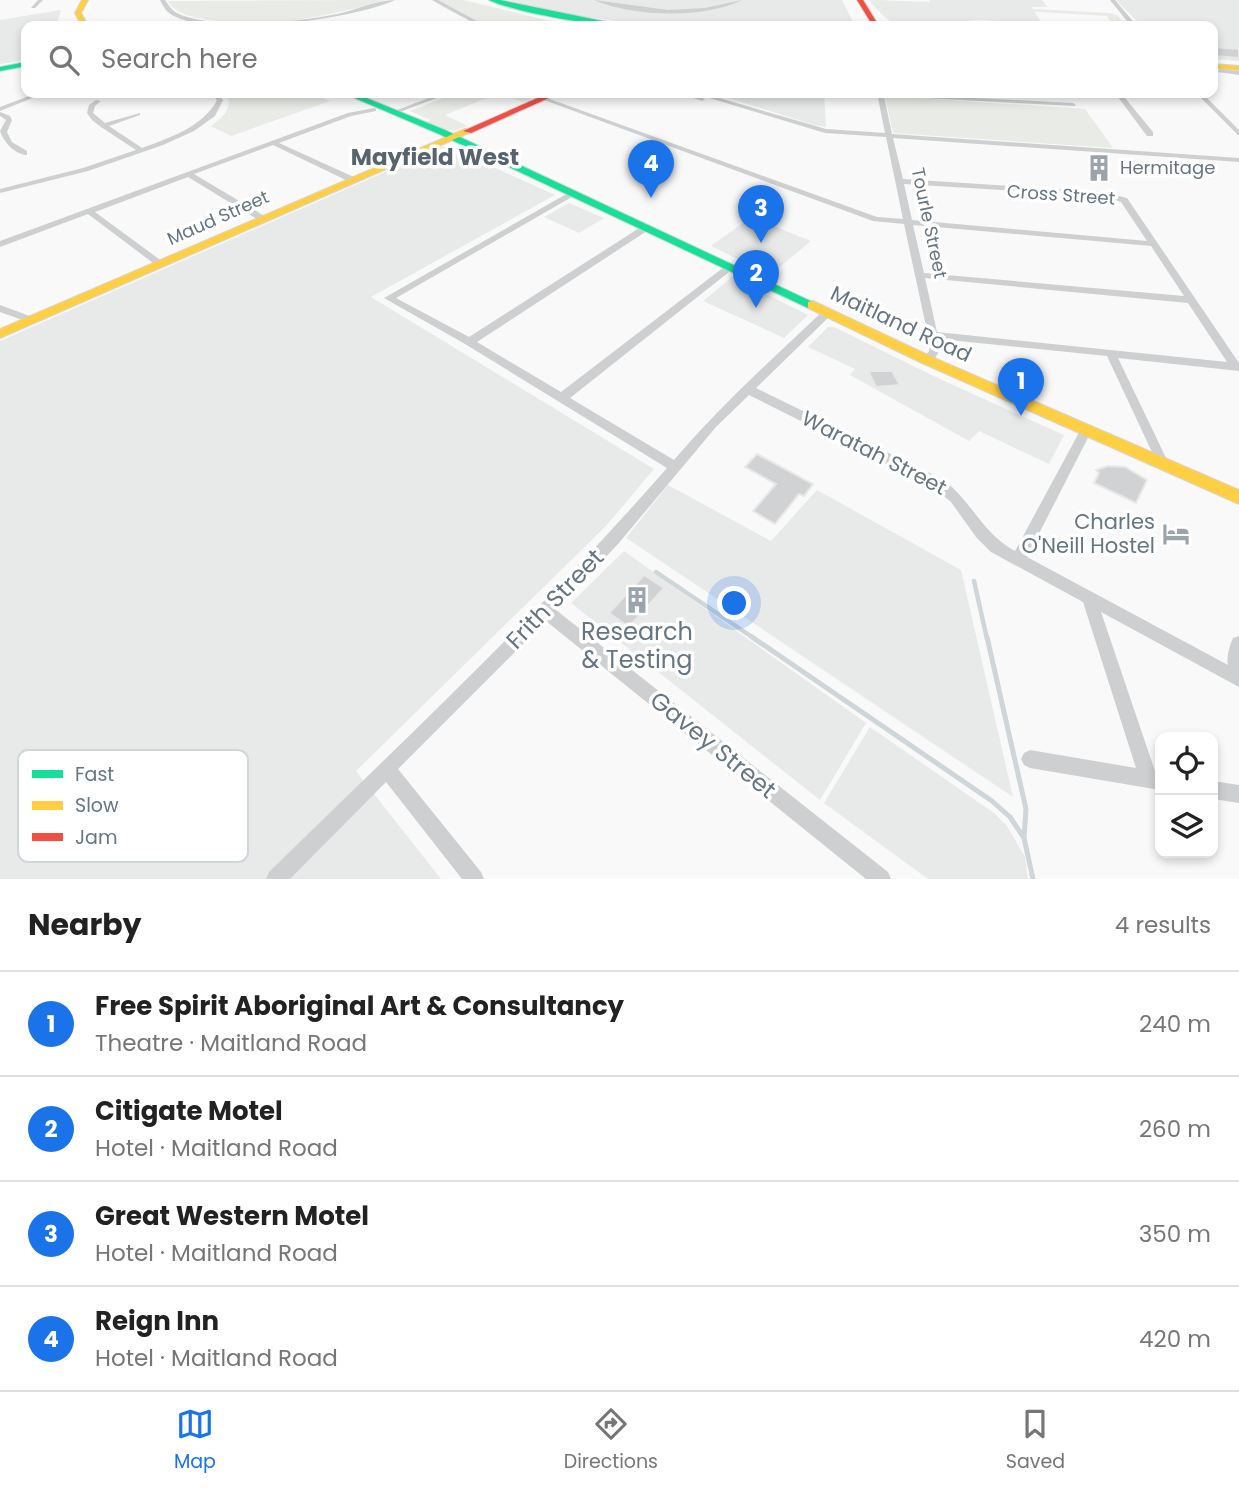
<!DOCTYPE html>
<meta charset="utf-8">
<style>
:root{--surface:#fff;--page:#f6f6f6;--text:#222;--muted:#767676;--line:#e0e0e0;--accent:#1a73e8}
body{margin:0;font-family:Poppins,sans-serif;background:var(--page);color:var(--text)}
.controls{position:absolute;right:21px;bottom:21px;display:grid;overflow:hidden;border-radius:14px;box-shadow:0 4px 10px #0003}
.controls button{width:63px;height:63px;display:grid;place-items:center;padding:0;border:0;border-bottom:2px solid var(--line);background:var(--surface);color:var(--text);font:35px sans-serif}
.you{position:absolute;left:735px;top:604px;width:24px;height:24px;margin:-18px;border:5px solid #fff;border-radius:50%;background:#1a73e8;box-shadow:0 0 0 10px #1a73e833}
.badge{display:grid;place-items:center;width:46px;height:46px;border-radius:50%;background:var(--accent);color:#fff;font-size:23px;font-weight:700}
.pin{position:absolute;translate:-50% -58px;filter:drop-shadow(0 2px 4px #0008)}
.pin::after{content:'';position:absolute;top:37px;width:24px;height:21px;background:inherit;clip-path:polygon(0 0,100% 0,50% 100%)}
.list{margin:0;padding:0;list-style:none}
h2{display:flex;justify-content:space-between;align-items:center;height:91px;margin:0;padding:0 28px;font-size:30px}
h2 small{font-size:23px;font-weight:400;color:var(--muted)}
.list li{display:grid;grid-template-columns:46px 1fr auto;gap:21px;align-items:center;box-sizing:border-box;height:105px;padding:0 28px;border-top:2px solid var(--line)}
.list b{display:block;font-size:26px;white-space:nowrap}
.list p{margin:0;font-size:23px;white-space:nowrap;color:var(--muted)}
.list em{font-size:23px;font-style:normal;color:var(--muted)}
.icon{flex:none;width:38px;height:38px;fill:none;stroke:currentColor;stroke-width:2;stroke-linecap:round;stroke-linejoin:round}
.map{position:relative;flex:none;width:1239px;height:879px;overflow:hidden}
.search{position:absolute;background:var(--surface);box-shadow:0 4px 10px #0003;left:21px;right:21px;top:21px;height:77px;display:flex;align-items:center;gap:18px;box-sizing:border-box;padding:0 24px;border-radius:14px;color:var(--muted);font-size:26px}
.sheet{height:511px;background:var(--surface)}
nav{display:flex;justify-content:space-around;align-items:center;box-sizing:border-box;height:98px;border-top:2px solid var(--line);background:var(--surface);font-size:19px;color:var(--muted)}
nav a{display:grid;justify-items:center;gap:4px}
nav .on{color:var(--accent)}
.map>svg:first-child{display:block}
</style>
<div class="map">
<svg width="1239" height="879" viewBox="0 0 1239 879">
<rect width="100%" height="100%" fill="#f9f9f9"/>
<path fill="#e8e9e9" d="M508 0H842L855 26H651L567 14Z
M874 0 930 2 929 0H1042L1047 7H1032L1042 24 981 20 895 26Z
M1116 0H1239V61L1213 59V26H1142Z
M61 10 57 23 60 26H26V60L0 64V20Z
M713 93H824L826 127 814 125Z
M426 154 452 166 471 157 555 195 371 297 654 469 606 526 356 771 441 879H0V341Z
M569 203 604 218 579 233 544 217Z
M751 217 811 241 770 275 711 246Z
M732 277 808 315 784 338 703 301Z
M828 327H834L944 381 1064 435 1049 464 979 431 969 441 850 375 855 369 808 347Z
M668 485 771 541 817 490 961 570 1013 797 626 538Z
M624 551 866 723 820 800 571 603Z
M870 727 994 813 1007 826 1025 857 1028 879H928L824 803Z"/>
<path fill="#e8ebe6" d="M386 0C325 17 257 32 194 17 184 14 173 11 168 1Z
M432 0H463L550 21C507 35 468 24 432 0Z
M869 0 1109 13 1117 15 1126 26H1113L1107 16 879 2 889 15 907 26C890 26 879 12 869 0Z
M225 93H309L330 101 231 136 211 126C223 117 235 107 225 93Z
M456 93H516L532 99 523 102 499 93 445 115 468 126 453 131 423 123 431 120 410 111Z
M885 96 1085 109 1113 148 893 133Z
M440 147H447L471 157 452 166 426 154Z"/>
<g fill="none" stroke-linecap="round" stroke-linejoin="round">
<path stroke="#ced6d9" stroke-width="4.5" d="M656 572 755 639
M974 581 987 639"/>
<path stroke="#ced6d9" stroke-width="5" d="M752 637 992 801 1010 817 1024 838
M987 637 1026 809 1024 838 1033 879"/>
</g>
<path fill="#d0d2d3" stroke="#e8e8e8" stroke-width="2" d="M1213 47 1239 49V58L1213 56Z
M871 371H892L900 385 876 387 869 373Z
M757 454 813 484 804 496 799 494 775 524 753 511 776 484 745 467Z
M1108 466 1125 467 1147 480 1136 503 1094 483 1099 473 1096 470Z
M644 575 664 588 629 627 609 613Z"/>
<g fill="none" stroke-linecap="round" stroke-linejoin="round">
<defs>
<path id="fast" d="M489 0H500L627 26C599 27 514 12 489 0Z
M26 62V66L0 71V67Z
M343 93H354L445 130 819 305 818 308H808L439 134Z"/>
<path id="slow" d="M82 0H88L81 13 88 26H82L75 13Z
M1213 64 1239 66V70L1213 68Z
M465 129 473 131 0 338V329Z
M813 301 932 357 1239 490V504L922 363 808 308V302Z"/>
<path id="jam" d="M857 0H863L879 26H873Z
M549 93H560L471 133 463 131Z"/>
</defs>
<use href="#fast" stroke="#d5d6d7" stroke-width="2"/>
<use href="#slow" stroke="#d5d6d7" stroke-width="2"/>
<use href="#jam" stroke="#d5d6d7" stroke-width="2"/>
<path fill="#cecfd0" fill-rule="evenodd" d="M38 0H43L35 8H31Z
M160 0H165C168 4 171 9 175 12 210 31 299 22 337 14 356 10 376 0 395 0 356 19 205 40 169 13 165 10 162 4 160 0Z
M432 0H438L486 26H479Z
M594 0 668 10 705 8 742 0C704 19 632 17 594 0Z
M1110 0H1115L1137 26H1131Z
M389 22 401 26H370Z
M1220 69 1239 71V75L1218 72Z
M37 93H45L0 111V107Z
M211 93H217L223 100 215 116 194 131 163 145 88 171 0 193V189L83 168 136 150 101 127 92 120 87 113 89 105 96 100 101 101 95 106 93 113 105 123 140 113V115L109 126 142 148C169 138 203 127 217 100Z
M442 93H450L397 113 392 112Z
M525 93H533L877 217 903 219 886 137 825 133 693 93H702L826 129 885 133 877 93 1073 103 1076 105 1075 106 884 96 892 134 1239 158V162L893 138 903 179 1102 192 1127 198 1239 363V371L1118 358 1169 464 1167 467H1159L1107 356 939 339C941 350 938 355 931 363H923L922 360 929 351 930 345 904 224 873 221ZM904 184 1102 196 1121 202 1147 241 912 220ZM913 225 1151 246 1184 296 924 273ZM925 278 1188 303 1227 362 937 332Z
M679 93H688L705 99 702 101Z
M1115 93H1121L1153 132V136H1147Z
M1196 93H1202L1239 130V136Z
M374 108 376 109V111L351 116 279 143 356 178V182H350L273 145 194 174 266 217V221H260L188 177 95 212 163 262V266H157L88 214 0 247V241L348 113Z
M0 112 10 116 12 120 7 132 12 142 27 151V155C14 154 4 142 0 131L6 120 0 116Z
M570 192 577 194 396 298 469 337 644 225H650V229L477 342 561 392 728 264H734V268L570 398 674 460C720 406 772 359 823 311H831V315L756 388 944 480C972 502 983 534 1015 551L1082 427H1090L1092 430 1027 557 1228 665C1226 657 1230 645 1233 638L1239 636V687L1101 612 1155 771 1160 772V790L1030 768 1024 765 1021 759 1024 753 1030 750 1136 768 1083 602 991 552 976 537 951 502 934 488 749 395 716 427 618 544 556 610 888 872 891 879H866L546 621 398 769 481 872 484 879H462L386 782 290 879H266L269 872C404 740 543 610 667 468L465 344 384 298Z
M0 305 35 318 36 320 31 323 0 312Z
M1213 781 1239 785V803L1213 799Z"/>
<use href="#fast" fill="#16e098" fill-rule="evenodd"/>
<use href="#slow" fill="#ffcf43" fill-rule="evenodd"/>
<use href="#jam" fill="#f24e42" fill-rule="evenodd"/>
</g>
<defs>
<symbol id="building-bare" viewBox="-9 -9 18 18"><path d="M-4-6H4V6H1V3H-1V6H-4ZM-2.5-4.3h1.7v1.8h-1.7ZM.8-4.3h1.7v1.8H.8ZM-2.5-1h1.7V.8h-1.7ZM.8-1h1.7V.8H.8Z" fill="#99a4ac" stroke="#fff" stroke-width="2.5" paint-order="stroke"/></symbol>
<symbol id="hotel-bare" viewBox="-9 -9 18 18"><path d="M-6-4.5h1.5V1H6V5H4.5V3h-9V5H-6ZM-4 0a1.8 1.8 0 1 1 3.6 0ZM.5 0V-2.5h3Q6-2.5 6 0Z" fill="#99a4ac" stroke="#fff" stroke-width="2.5" paint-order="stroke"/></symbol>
</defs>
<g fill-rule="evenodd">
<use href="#building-bare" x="1080" y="149" width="38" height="38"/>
<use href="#hotel-bare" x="1157" y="515" width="38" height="38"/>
<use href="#building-bare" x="618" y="581" width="38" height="38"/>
</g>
<g text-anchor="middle" stroke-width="7" stroke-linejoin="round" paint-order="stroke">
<g font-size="18" fill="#657683" stroke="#fff" text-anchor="start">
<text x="1120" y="174">Hermitage</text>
</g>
<g font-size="18" fill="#657683" stroke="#fff">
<text transform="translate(1061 195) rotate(4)" y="6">Cross Street</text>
<text transform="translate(218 218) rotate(-24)" y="6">Maud Street</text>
<text transform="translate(929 223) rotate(78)" y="6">Tourle Street</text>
</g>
<g font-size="21" fill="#657683" stroke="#fff">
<text transform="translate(901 324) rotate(25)" y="7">Maitland Road</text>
<text transform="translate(874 453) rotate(27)" y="7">Waratah Street</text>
</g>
<g font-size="21" fill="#657683" stroke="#fff" text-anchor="end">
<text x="1155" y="529">Charles<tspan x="1155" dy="24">O'Neill Hostel</tspan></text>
</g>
<g font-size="23" font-weight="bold" fill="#57646e" stroke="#fff">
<text x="435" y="165">Mayfield West</text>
</g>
<g font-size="24" fill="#657683" stroke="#fff">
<text transform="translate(555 599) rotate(-46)" y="8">Frith Street</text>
<text transform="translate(713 745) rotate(39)" y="8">Gavey Street</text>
</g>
<g font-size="24" fill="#657683" stroke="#fff">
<text x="637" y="640">Research<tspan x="637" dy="28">&amp; Testing</tspan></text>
</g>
</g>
<rect x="18" y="750" width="230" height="112" rx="10" fill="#fff" stroke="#d1d6da" stroke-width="2"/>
<rect x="32" y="770" width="31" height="8" fill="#16e098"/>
<rect x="32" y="801" width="31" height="9" fill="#ffcf43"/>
<rect x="32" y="833" width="31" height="8" fill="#f24e42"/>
<g font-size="19" fill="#657683">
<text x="75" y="781">Fast</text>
<text x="75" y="812">Slow</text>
<text x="75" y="844">Jam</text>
</g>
</svg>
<div class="controls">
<button><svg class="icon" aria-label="locate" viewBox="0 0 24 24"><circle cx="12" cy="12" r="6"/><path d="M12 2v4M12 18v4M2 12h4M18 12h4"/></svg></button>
<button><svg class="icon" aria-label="layers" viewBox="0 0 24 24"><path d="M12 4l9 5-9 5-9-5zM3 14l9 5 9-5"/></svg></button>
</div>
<div class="you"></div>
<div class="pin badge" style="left:1021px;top:416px">1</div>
<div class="pin badge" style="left:756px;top:308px">2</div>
<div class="pin badge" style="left:761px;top:243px">3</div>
<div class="pin badge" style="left:651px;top:198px">4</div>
<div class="search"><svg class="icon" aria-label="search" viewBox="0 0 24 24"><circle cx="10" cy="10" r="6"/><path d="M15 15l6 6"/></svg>Search here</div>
</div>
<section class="sheet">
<h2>Nearby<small>4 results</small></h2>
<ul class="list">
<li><span class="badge">1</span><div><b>Free Spirit Aboriginal Art &amp; Consultancy</b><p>Theatre · Maitland Road</p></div><em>240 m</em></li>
<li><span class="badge">2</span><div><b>Citigate Motel</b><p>Hotel · Maitland Road</p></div><em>260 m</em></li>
<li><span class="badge">3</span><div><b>Great Western Motel</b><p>Hotel · Maitland Road</p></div><em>350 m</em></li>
<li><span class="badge">4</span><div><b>Reign Inn</b><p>Hotel · Maitland Road</p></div><em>420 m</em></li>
</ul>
</section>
<nav>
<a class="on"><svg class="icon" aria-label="map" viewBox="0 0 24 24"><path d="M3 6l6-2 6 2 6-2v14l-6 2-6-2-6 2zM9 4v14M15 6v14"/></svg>Map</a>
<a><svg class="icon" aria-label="directions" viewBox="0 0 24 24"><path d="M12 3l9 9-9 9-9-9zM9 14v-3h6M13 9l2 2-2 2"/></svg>Directions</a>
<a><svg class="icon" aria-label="saved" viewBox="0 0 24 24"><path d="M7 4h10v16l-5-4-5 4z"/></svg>Saved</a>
</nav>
